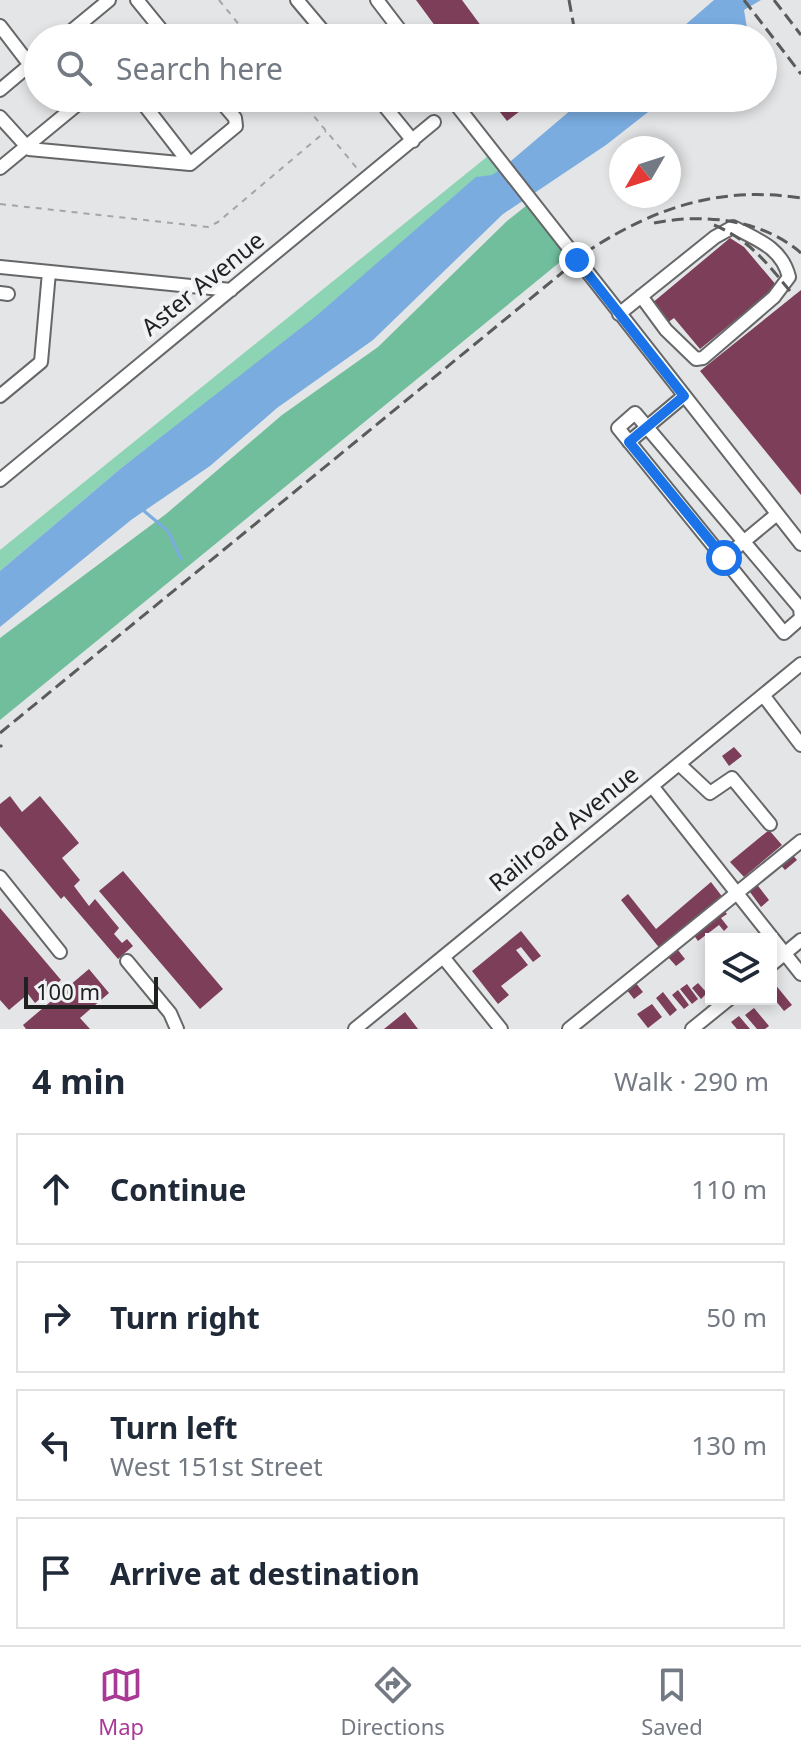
<!DOCTYPE html>
<meta charset="utf-8">
<style>
:root{--surface:#fff;--page:#f2f2f3;--text:#1f2937;--muted:#747a83;--line:#e0e1e3;--accent:#aa3996}
body{margin:0;font-family:"Noto Sans",sans-serif;background:var(--page);color:var(--text)}
.controls{position:absolute;right:24px;bottom:24px;display:grid;overflow:hidden;border-radius:0px;box-shadow:0 4px 12px #0003}
.controls button{width:72px;height:72px;display:grid;place-items:center;padding:0;border:0;border-bottom:2px solid var(--line);background:var(--surface);color:var(--text);font:40px sans-serif}
.compass{position:absolute;left:609px;top:136px;width:72px;height:72px;border-radius:50%;background:var(--surface);box-shadow:0 4px 12px #0003;rotate:231deg}
.scale{position:absolute;left:24px;bottom:20px;width:134px;box-sizing:border-box;padding-left:8px;border:4px solid #1f2020;border-top:0;font-size:22px;line-height:28px;white-space:nowrap;color:#1f2020;-webkit-text-stroke:6px #f1f2f3;paint-order:stroke}
.stop{position:absolute;width:24px;height:24px;margin:-18px;border:6px solid #1a73e8;border-radius:50%;background:#fff}
.stop.end{background:#1a73e8;border-color:#fff;box-shadow:0 2px 8px #0008}
.list{margin:0;padding:0;list-style:none}
h2{display:flex;justify-content:space-between;align-items:center;height:104px;margin:0;padding:0 32px;font-size:34px}
h2 small{font-size:26px;font-weight:400;color:var(--muted)}
.list li{display:grid;grid-template-columns:52px 1fr auto;gap:24px;align-items:center;box-sizing:border-box;height:112px;margin:0 16px 16px;padding:0 16px;border:2px solid var(--line);border-radius:0px}
.list b{display:block;font-size:30px;white-space:nowrap}
.list p{margin:0;font-size:26px;white-space:nowrap;color:var(--muted)}
.list em{font-size:26px;font-style:normal;color:var(--muted)}
.icon{flex:none;width:44px;height:44px;fill:none;stroke:currentColor;stroke-width:2;stroke-linecap:round;stroke-linejoin:round}
.map{position:relative;flex:none;width:801px;height:1029px;overflow:hidden}
.search{position:absolute;background:var(--surface);box-shadow:0 4px 12px #0003;left:24px;right:24px;top:24px;height:88px;display:flex;align-items:center;gap:20px;box-sizing:border-box;padding:0 28px;border-radius:44px;color:var(--muted);font-size:30px}
.sheet{height:616px;background:var(--surface)}
nav{display:flex;justify-content:space-around;align-items:center;box-sizing:border-box;height:112px;border-top:2px solid var(--line);background:var(--surface);font-size:22px;color:var(--muted)}
nav a{display:grid;justify-items:center;gap:4px}
nav .on{color:var(--accent)}
.map>svg:first-child{display:block}
</style>
<div class="map">
<svg width="801" height="1029" viewBox="0 0 801 1029">
<rect width="100%" height="100%" fill="#e4e5e6"/>
<path fill="#8dd4b4" d="M493 152 504 167 315 320 120 469 0 571V550Z"/>
<path fill="#70be9c" d="M531 202 571 253 0 720V638L166 514 282 415 378 347 507 221Z"/>
<path fill="#7aace0" d="M714 0H761L744 10 748 34 743 38H670Z
M585 98H666L606 145 503 214 373 340 277 408 210 466 131 520 0 627V571L120 469 315 317 476 177 492 175 504 167Z"/>
<g fill="none" stroke-linecap="round" stroke-linejoin="round">
<path stroke="#7aace0" stroke-width="3" d="M144 511 168 531 181 559"/>
</g>
<path fill="#7d3e5a" d="M416 0H462L490 38H444Z
M489 98H537L507 121Z
M730 238 744 247 777 286 700 349 674 318 667 323 651 304Z
M801 290V495L700 371Z
M734 747 742 756 729 766 722 756Z
M10 796 22 812 40 796 79 843 62 858 80 880 74 886 89 906 95 899 119 928 114 934 122 943 127 939 133 946 118 959 64 896 61 899 0 826V804Z
M769 830 782 845 744 877 730 862Z
M790 852 797 860 785 870 778 862Z
M123 871 223 989 200 1009 99 891Z
M711 882 724 899 661 950 621 900 628 894 656 929Z
M755 882 769 900 761 907 747 888Z
M0 908 61 980 35 1003 28 994 9 1010 0 1000Z
M722 908 727 914 721 918 728 927 724 931 719 925 698 941 693 934Z
M521 931 541 956 533 962 521 947 516 950 528 965 501 986 509 995 498 1004 472 971Z
M678 950 685 959 676 966 668 957Z
M89 969 109 993 80 1018 90 1029H26L23 1025Z
M635 982 643 992 634 999 626 989Z
M698 983 707 993 701 999 692 988Z
M774 983 792 1005 784 1011 771 995V985Z
M687 984 698 999 692 1004 680 989Z
M678 990 689 1005 684 1009 672 995Z
M663 992 677 1010 670 1016 656 998Z
M652 1004 662 1017 648 1028 637 1014Z
M754 1008 769 1026 765 1029H757L745 1015Z
M405 1012 418 1029H384Z
M739 1016 750 1029H737L731 1022Z"/>
<g fill="none" stroke-linecap="round" stroke-linejoin="round">
<defs>
<path id="minor" d="M137 0 168 38
M297 0 329 38
M377 0 406 38
M0 26 30 65
M63 38 109 0
M0 90 38 58
M139 98 190 164
M378 98 413 141
M451 98 801 544
M0 117 29 149 190 164 236 126 235 118 218 98
M0 168 85 98
M0 267 231 290
M0 293 8 294
M619 314C651 288 683 263 715 237L733 227C758 240 782 248 789 277L774 297 703 358 696 359 666 330 641 296
M0 396 41 362 49 272
M635 413 800 608 801 618 784 633 618 428Z
M629 442 684 396
M0 480 434 122
M724 558 777 514
M763 695 801 745
M679 764 710 793 732 778 770 824
M652 786 801 974
M0 877 60 952
M443 957 501 1029
M127 961 170 1013 177 1029
M771 965 801 940
M355 1029 801 664
M569 1029 801 841
M692 1029 729 999"/>
</defs>
<use href="#minor" stroke="#666768" stroke-width="16"/>
<path stroke="#a4a5a5" stroke-width="2" stroke-dasharray="6 6" stroke-linecap="butt" d="M219 0 250 38
M299 98 360 172
M0 204 208 227 218 222 326 131"/>
<use href="#minor" stroke="#fff" stroke-width="12"/>
<path stroke="#5a5b5b" stroke-width="3" stroke-dasharray="12 6" stroke-linecap="butt" d="M569 0 576 38
M744 0 801 74
M774 0 801 35
M654 223C703 213 762 219 801 253
M714 225C751 240 770 267 794 296
M0 733 591 249C658 206 722 186 801 198
M0 747 2 745"/>
</g>
<g fill="none" stroke-linecap="round" stroke-linejoin="round">
<path stroke="#1a73e8" stroke-width="10" d="M577 260 684 396 629 442 724 558"/>
</g>
<g text-anchor="middle" stroke-width="8" stroke-linejoin="round" paint-order="stroke">
<g font-size="24" fill="#1f2020" stroke="#f1f2f3">
<text transform="translate(203 284) rotate(-39)" y="8">Aster Avenue</text>
<text transform="translate(564 829) rotate(-39)" y="8">Railroad Avenue</text>
</g>
</g>
</svg>
<div class="controls">
<button><svg class="icon" aria-label="layers" viewBox="0 0 24 24"><path d="M12 4l9 5-9 5-9-5zM3 14l9 5 9-5"/></svg></button>
</div>
<svg class="compass" viewBox="-18 -18 36 36"><path d="M0-13l5 13h-10z" fill="#e53935"/><path d="M0 13l5-13h-10z" fill="#747a83"/></svg>
<div class="scale">100 m</div>
<div class="stop" style="left:724px;top:558px"></div>
<div class="stop end" style="left:577px;top:260px"></div>
<div class="search"><svg class="icon" aria-label="search" viewBox="0 0 24 24"><circle cx="10" cy="10" r="6"/><path d="M15 15l6 6"/></svg>Search here</div>
</div>
<section class="sheet">
<h2>4 min<small>Walk · 290 m</small></h2>
<ul class="list">
<li><svg class="icon" aria-label="ahead" viewBox="0 0 24 24"><path d="M12 20V5M6 11l6-6 6 6"/></svg><div><b>Continue</b></div><em>110 m</em></li>
<li><svg class="icon" aria-label="right" viewBox="0 0 24 24"><path d="M7 20v-9h11M14 6l5 5-5 5"/></svg><div><b>Turn right</b></div><em>50 m</em></li>
<li><svg class="icon" aria-label="left" viewBox="0 0 24 24"><path d="M17 20v-9H6M10 6l-5 5 5 5"/></svg><div><b>Turn left</b><p>West 151st Street</p></div><em>130 m</em></li>
<li><svg class="icon" aria-label="arrive" viewBox="0 0 24 24"><path d="M6 21V4h12l-3 4 3 4H6"/></svg><div><b>Arrive at destination</b></div></li>
</ul>
</section>
<nav>
<a class="on"><svg class="icon" aria-label="map" viewBox="0 0 24 24"><path d="M3 6l6-2 6 2 6-2v14l-6 2-6-2-6 2zM9 4v14M15 6v14"/></svg>Map</a>
<a><svg class="icon" aria-label="directions" viewBox="0 0 24 24"><path d="M12 3l9 9-9 9-9-9zM9 14v-3h6M13 9l2 2-2 2"/></svg>Directions</a>
<a><svg class="icon" aria-label="saved" viewBox="0 0 24 24"><path d="M7 4h10v16l-5-4-5 4z"/></svg>Saved</a>
</nav>
